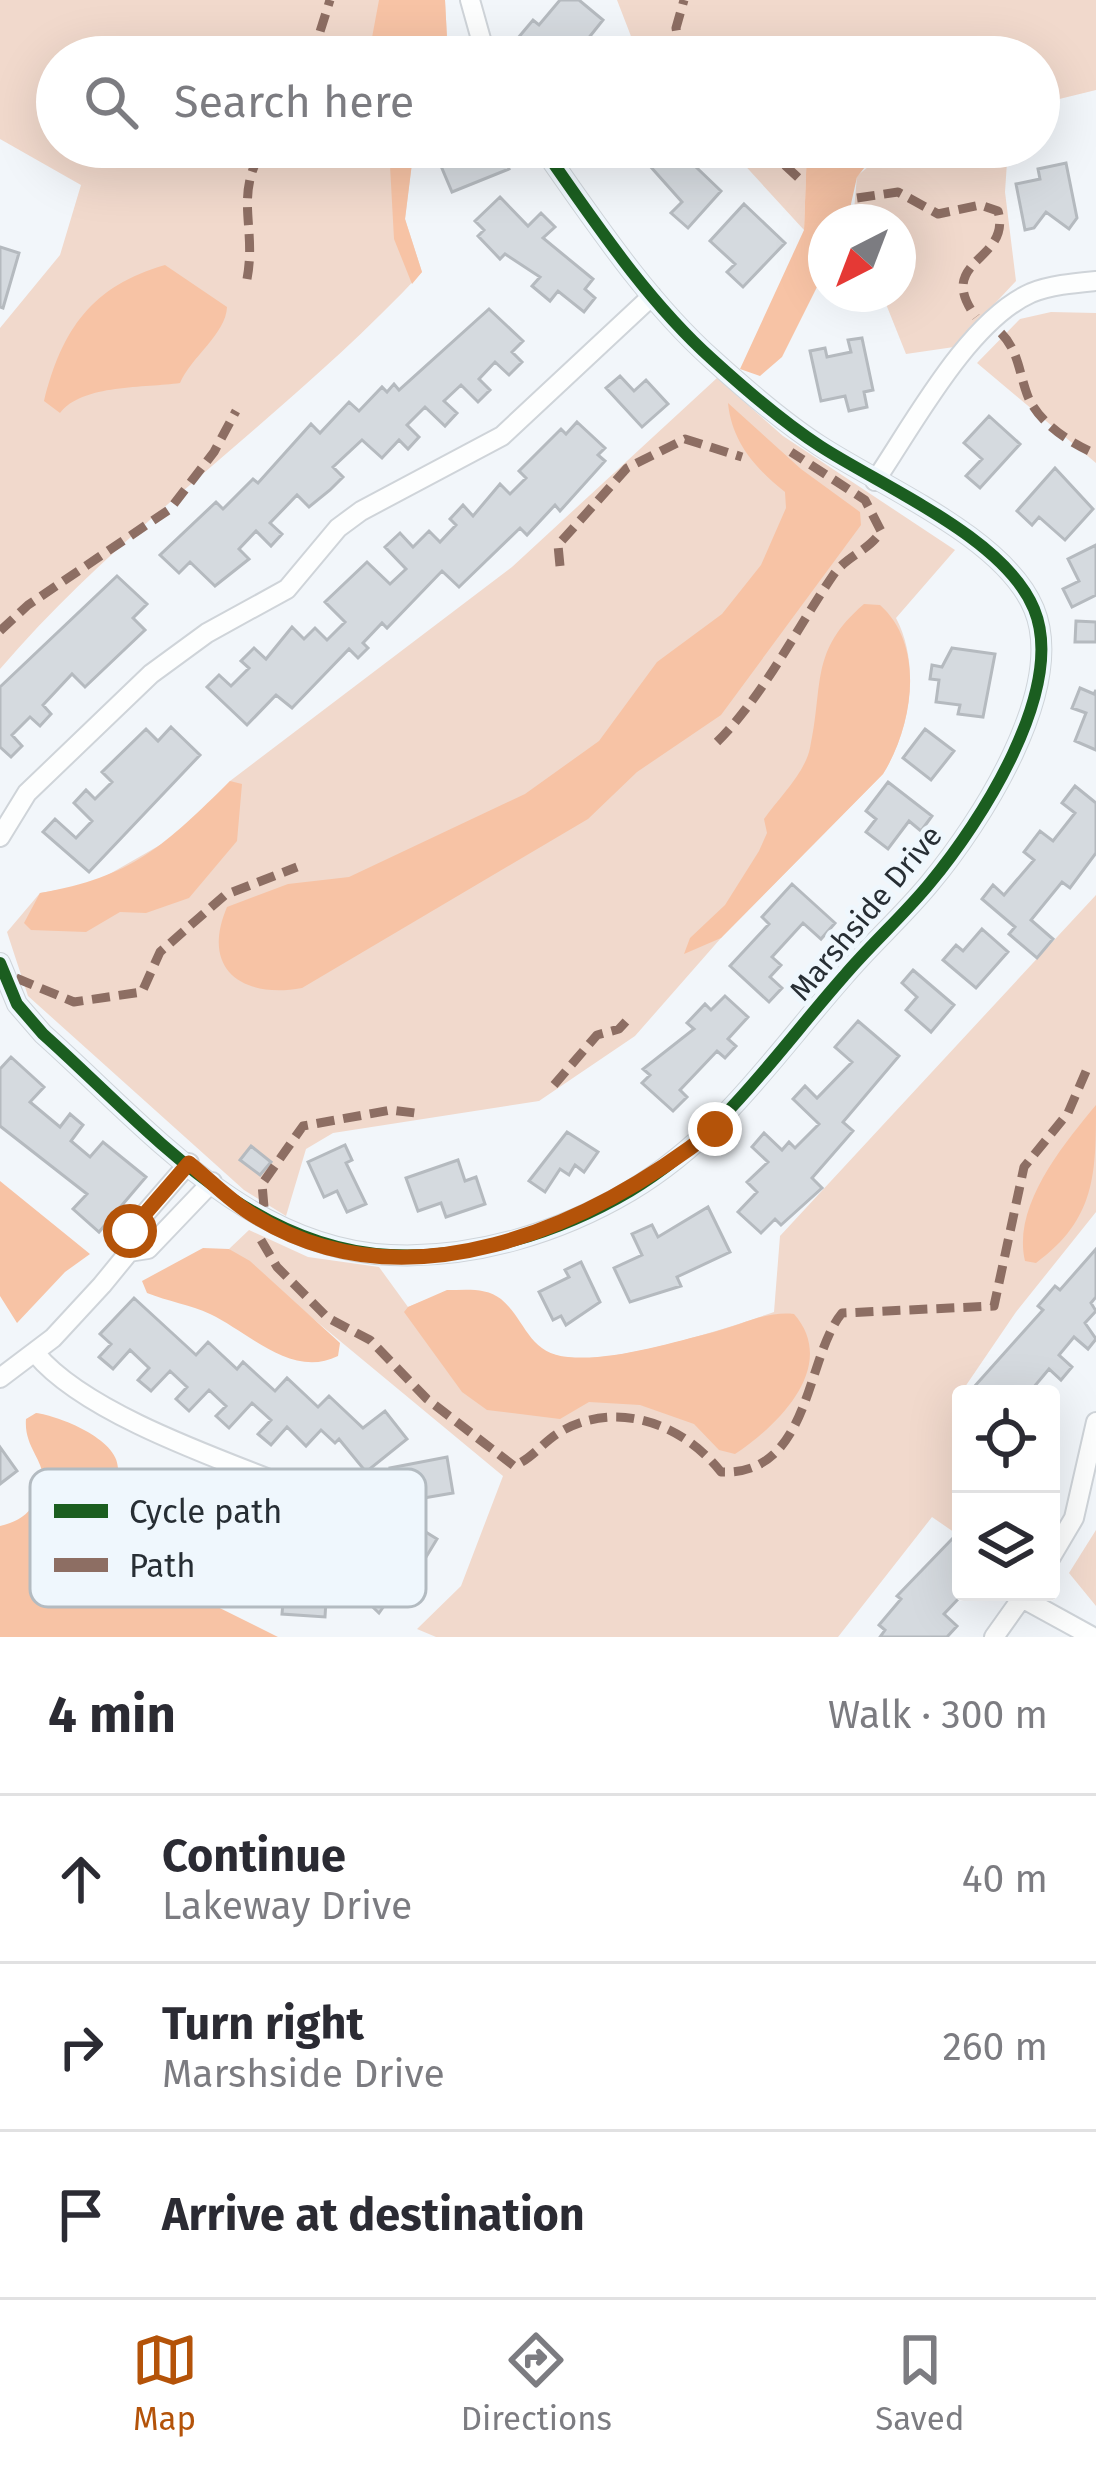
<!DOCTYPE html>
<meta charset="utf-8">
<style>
:root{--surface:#fff;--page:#f2f2f3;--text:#2b2b33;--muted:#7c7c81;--line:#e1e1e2;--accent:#b45309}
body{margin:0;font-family:"Fira Sans",sans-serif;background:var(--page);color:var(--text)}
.controls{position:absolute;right:36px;bottom:36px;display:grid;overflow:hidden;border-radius:12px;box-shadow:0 12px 48px #0002}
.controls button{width:108px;height:108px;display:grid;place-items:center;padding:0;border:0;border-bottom:3px solid var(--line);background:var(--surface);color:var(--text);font:60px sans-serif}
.compass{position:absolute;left:808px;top:204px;width:108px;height:108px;border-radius:50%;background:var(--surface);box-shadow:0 12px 48px #0002;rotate:222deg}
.stop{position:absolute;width:36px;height:36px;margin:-27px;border:9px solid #b45309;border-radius:50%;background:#fff}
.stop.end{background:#b45309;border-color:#fff;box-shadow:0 3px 12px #0008}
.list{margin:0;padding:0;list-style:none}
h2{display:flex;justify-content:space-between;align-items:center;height:156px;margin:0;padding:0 48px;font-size:51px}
h2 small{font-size:39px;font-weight:400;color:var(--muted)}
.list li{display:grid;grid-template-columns:78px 1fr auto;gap:36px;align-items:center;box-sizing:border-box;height:168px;padding:0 48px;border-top:3px solid var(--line)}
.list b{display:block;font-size:45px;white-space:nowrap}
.list p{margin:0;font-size:39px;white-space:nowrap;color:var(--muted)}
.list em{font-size:39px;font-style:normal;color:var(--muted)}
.icon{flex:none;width:66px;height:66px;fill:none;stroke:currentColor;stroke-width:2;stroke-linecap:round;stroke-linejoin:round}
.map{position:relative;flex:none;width:1096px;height:1637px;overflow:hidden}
.search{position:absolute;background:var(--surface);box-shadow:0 12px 48px #0002;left:36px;right:36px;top:36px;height:132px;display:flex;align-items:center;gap:30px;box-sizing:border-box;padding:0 42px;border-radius:66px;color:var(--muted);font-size:45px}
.sheet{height:660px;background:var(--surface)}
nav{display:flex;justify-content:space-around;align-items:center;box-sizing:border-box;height:168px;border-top:3px solid var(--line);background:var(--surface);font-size:33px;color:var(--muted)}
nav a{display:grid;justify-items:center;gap:6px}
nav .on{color:var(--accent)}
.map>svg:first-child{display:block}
</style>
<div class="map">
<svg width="1096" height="1637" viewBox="0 0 1096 1637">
<rect width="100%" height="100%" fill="#f2f6fa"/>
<path fill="#f1d9cc" d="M0 0H445L447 38 454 57H57V147H414L405 219 422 272C290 414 126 522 0 669V328L60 255 81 185 0 139Z
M617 0H1096V90L1039 104V57H646L634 44Z
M728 147H807L804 230Z
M874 147H1008L1005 192 1016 281 954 347 906 354 882 294H898V222H853L857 176 868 167Z
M1051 312 1096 313V463L977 363 1020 319Z
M717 378 783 436 955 550 896 618C921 665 910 731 883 774L721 938 635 1036 539 1101 333 1133 306 1149 286 1216 244 1190 28 996 7 932 40 893 92 884 181 833 230 781 512 567Z
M1096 895V1212L1016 1312 954 1403 961 1409V1537L932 1517 838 1637H436L417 1629 461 1586 503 1476 229 1249 249 1230 308 1257 379 1267 408 1307C531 1254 487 1344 564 1357 614 1365 725 1329 774 1312L780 1236Z
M1096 1530V1606L1069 1573Z"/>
<path fill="#f7c3a5" d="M379 0H445L447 38 454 57H378L371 43Z
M389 147H414L405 219 422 272 412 284 394 239Z
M807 147H874L876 153 857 177 847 222H826V269L782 357 760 376 740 369 804 230Z
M165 265 227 307C226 334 191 357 180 383 146 388 82 384 60 413L44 401C62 329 92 286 165 265Z
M728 403 801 469 860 512 861 525 721 715 637 772 588 819 302 988C243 999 200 970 227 907L288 884 349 877 525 794 599 741 657 662 722 614 761 565 786 508 785 492C755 468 732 442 728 403Z
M864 604 880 605C926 646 913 726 883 774L721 938 684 954 690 938 725 905 759 851 767 833 764 819C778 799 805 773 810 748 824 685 809 651 864 604Z
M230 781 242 784 237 841 189 898 146 913 120 912 86 932 31 930 24 923 40 893C133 877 165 845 230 781Z
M1096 1105C1096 1173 1096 1219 1036 1263L1025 1261C1012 1206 1063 1145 1096 1105Z
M0 1181 90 1254 65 1272 17 1323 0 1296Z
M203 1248 229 1249 250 1261 340 1343 338 1356C292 1379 250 1333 210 1314 191 1305 167 1301 147 1293L142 1281Z
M447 1290C465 1290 486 1287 501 1299 526 1320 528 1354 568 1357 613 1361 670 1343 714 1332 742 1325 765 1311 794 1314 839 1365 779 1425 735 1454L719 1450 694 1424 640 1405 589 1402 560 1419 487 1410 462 1392 404 1312 408 1307Z
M36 1413C59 1416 118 1439 118 1468 118 1494 105 1516 107 1543L125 1561 278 1637H0V1526C13 1523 24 1518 32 1507 61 1466 23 1457 26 1419Z"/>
<path fill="#d5dadf" stroke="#b5babf" stroke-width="3" d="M560 0H579L603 20 587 40 602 57H546L518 38 533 20 539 25Z
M453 147H483L488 159 503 153 509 169 452 192 441 166 458 159Z
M633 147H675L721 191 688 228 671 213 682 202Z
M1066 163 1077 218 1069 229 1046 212 1034 228 1025 230 1016 184 1040 179 1038 169Z
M500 197 528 226 541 213 555 227 543 238 593 279 585 289 595 298 584 312 558 291 550 301 532 286 540 277 505 254 500 259 478 236 484 230 475 221Z
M744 204 785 243 743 287 727 272 735 264 710 241Z
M0 247 19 253 3 308 0 307Z
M489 309 523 341 512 352 522 362 509 375 495 362 479 379 490 390 478 402 461 385 444 401 457 413 445 426 425 407 407 425 419 437 408 449 399 440 382 458 362 440 333 467 343 477 330 490 309 507 297 495 270 523 282 534 271 546 256 531 239 549 249 559 215 586 190 562 179 573 160 555 216 502 223 509 253 479 258 483 311 424 320 433 349 402 359 411 382 387 387 392 394 384 399 390Z
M862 338 873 390 864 392 867 407 849 411 845 396 821 401 810 351 825 348 827 357 851 352 848 340Z
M620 376 634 391 646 380 668 404 642 427 606 388Z
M989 416 1020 444 980 488 966 476 982 459 964 443Z
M577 422 605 448 598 455 605 461 560 511 555 505 527 535 520 528 459 587 442 571 387 628 382 623 363 643 368 648 358 658 349 649 292 708 276 695 247 725 207 687 219 675 231 686 249 668 241 661 254 648 266 659 292 627 304 639 315 628 327 640 345 622 325 602 367 562 390 584 406 569 385 547 400 533 413 547 429 531 440 542 456 525 450 519 463 505 473 516 500 484 510 494 526 478 519 471 561 429 566 434Z
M1055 468 1093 509 1065 540 1039 517 1032 525 1017 511Z
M1096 545V595L1072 607 1063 589 1079 581 1068 559Z
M117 576 147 604 133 618 145 630 85 687 72 674 43 705 51 714 40 726 30 717 12 735 22 746 11 757 0 747V687Z
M1076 621 1096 622V642H1075Z
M952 648 995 654 983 717 958 714 960 705 936 702 939 680 930 679 932 665 942 667Z
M1080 688 1094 694 1096 690V750L1075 741 1086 713 1072 708Z
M171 727 200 755 89 872 43 832 55 819 76 838 92 821 74 803 86 790 95 799 112 782 102 772 146 729 158 741Z
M925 729 954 751 931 780 903 758Z
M888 782 932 816 921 831 909 821 888 849 866 832 876 819 866 811Z
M1075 786 1096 803V853L1070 888 1062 882 1031 920 1053 939 1037 958 1009 934 1015 927 982 899 993 885 1004 895 1034 860 1024 852 1040 831 1053 841 1075 813 1062 803Z
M792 884 835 923 821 939 803 923 772 957 781 965 770 977 782 988 769 1002 730 966 769 924 762 917Z
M982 929 1008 952 976 988 943 960 956 945 963 951Z
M913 970 954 1005 931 1032 906 1010 917 997 902 983Z
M725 996 748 1017 728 1039 736 1046 725 1058 717 1051 680 1090 687 1097 673 1111 642 1083 650 1075 643 1069 694 1029 687 1023 705 1004 711 1010Z
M858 1021 899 1056 843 1122 853 1131 812 1178 822 1188 781 1225 775 1219 761 1233 738 1212 757 1192 747 1182 768 1162 752 1147 764 1133 782 1150 789 1142 795 1148 819 1124 793 1099 805 1086 817 1098 852 1062 835 1047Z
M11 1057 44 1087 30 1102 60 1127 70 1114 83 1125 71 1141 90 1157 103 1142 146 1177 99 1232 73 1209 87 1194 0 1126V1069Z
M567 1132 598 1152 584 1172 575 1165 569 1175 560 1169 545 1192 529 1181Z
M345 1145 352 1160 346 1163 366 1204 347 1212 337 1191 324 1197 308 1162Z
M251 1146 271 1162 260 1175 240 1160Z
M458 1160 465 1181 476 1177 485 1204 446 1217 441 1203 418 1211 406 1178Z
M708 1207 730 1252 677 1277 681 1286 630 1302 614 1268 642 1255 632 1234 652 1225 658 1237Z
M1096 1249V1297L1091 1303 1096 1311 1085 1323 1096 1339 1088 1349 1074 1337 1059 1355 1072 1367 1061 1380 1049 1369 1028 1394H980L973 1388 1043 1310 1038 1306 1055 1286 1060 1290Z
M581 1262 600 1302 566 1325 561 1316 553 1320 539 1292 569 1277 565 1270Z
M134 1298 196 1355 208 1342 237 1369 243 1362 275 1391 287 1378 318 1407 329 1396 363 1428 385 1411 407 1439 366 1472 339 1439 335 1443 321 1430 306 1446 287 1427 271 1445 258 1434 271 1420 252 1403 229 1428 216 1416 226 1406 209 1390 189 1411 176 1399 187 1387 170 1371 151 1391 138 1380 149 1368 130 1350 113 1369 99 1357 111 1344 100 1334Z
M0 1447 17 1471 0 1484Z
M447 1457 453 1493 412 1500 409 1483 394 1485 390 1468Z
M400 1516 437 1539 420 1567 372 1537 380 1524 391 1531Z
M952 1539 961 1547V1596L944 1614 957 1626 947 1637H880L885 1630 879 1625 901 1599 897 1596Z
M364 1546 401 1582 379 1613 354 1589 368 1574 352 1559Z
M311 1566 328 1567 325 1617 282 1614 285 1580 310 1582Z"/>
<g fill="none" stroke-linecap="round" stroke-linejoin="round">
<defs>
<path id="minor" d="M470 0 486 57
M875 481C913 425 968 321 1031 293 1051 285 1075 283 1096 281
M0 837 27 793 151 674 207 633 287 589 338 528 361 511 502 436 652 296
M0 963 17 1004 43 1034C144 1124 245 1248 390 1255 473 1259 559 1233 630 1191 722 1136 775 1054 844 976 871 944 903 916 930 883 980 823 1067 689 1034 609 1005 538 883 487 820 446 783 422 746 390 713 360 646 300 594 221 542 147
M129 1252 148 1249 212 1182
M36 1354C89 1418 240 1466 318 1498
M0 1378 53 1338 102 1285 129 1252 130 1231 189 1163
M1051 1557 1074 1518 1096 1422
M1022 1598 1093 1637
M994 1637 1026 1592"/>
</defs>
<use href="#minor" stroke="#cfd4d9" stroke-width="22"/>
<use href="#minor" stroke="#fdfefe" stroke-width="18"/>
<path stroke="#8d6e63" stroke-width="9" stroke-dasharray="18 9" stroke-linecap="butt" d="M312 57 330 0
M681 57 676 28 684 0
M765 147 803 182
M857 198 898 192 938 214 980 205 998 211C1012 262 933 259 976 317
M247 279C257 226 233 196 264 147
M1001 333C1018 350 1019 372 1027 394 1037 422 1070 443 1096 454
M560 566 558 545 627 468 685 439 742 457
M0 631 28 605 170 509 214 452 236 411
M717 742C765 694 796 629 834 574 848 555 870 550 881 531L865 500 791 452
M16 978 74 1002 142 992 160 952 225 895 297 867
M554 1085 597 1035 619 1029 630 1017
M264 1207 262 1184 303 1126 391 1110 423 1114
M261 1240 277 1267 328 1318 370 1340 427 1399 514 1466C533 1458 543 1442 560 1432 617 1399 683 1424 721 1472 811 1476 805 1358 842 1313L994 1306 1024 1167 1068 1113 1087 1069"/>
<defs>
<path id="cycleway" d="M0 963 17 1004 43 1034C144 1124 245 1248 390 1255 473 1259 559 1233 630 1191 722 1136 775 1054 844 976 871 944 903 916 930 883 980 823 1067 689 1034 609 1005 538 883 487 820 446 783 422 746 390 713 360 646 300 594 221 542 147"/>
</defs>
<use href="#cycleway" stroke="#eff7fd" stroke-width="20"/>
<use href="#cycleway" stroke="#1b5e20" stroke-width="12"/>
</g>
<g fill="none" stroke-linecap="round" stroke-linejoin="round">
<path stroke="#b45309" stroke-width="15" d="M130 1231 189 1163C210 1180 230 1201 253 1215 405 1310 590 1228 715 1129"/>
</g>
<g text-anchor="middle" stroke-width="10" stroke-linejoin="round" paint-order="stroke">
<g font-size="30" fill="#272e34" stroke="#eff7fd">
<text transform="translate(866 913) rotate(-50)" y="10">Marshside Drive</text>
</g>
</g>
<rect x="30" y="1469" width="396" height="138" rx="18" fill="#eff7fd" stroke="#b3bbc1" stroke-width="3"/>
<rect x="54" y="1504" width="54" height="14" fill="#1b5e20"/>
<rect x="54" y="1558" width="54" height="14" fill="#8d6e63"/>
<g font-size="33" fill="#272e34">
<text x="129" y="1523">Cycle path</text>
<text x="129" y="1577">Path</text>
</g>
</svg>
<div class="controls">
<button><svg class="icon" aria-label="locate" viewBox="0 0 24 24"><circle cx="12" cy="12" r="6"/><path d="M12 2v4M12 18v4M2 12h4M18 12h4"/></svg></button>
<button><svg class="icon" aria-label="layers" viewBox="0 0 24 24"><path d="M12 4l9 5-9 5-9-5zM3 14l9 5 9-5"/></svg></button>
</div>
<svg class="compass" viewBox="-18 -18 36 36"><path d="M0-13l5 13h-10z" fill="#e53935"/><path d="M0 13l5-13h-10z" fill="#7c7c81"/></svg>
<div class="stop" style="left:130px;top:1231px"></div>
<div class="stop end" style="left:715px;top:1129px"></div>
<div class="search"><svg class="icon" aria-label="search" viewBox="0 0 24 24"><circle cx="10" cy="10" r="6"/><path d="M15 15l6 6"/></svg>Search here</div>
</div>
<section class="sheet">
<h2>4 min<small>Walk · 300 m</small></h2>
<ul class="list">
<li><svg class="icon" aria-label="ahead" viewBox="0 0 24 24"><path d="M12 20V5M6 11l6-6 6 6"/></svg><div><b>Continue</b><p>Lakeway Drive</p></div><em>40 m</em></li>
<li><svg class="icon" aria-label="right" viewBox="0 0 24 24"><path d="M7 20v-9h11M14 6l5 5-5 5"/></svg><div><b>Turn right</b><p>Marshside Drive</p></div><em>260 m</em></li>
<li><svg class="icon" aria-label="arrive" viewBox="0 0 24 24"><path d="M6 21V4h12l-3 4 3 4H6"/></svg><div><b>Arrive at destination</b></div></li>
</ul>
</section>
<nav>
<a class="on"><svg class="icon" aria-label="map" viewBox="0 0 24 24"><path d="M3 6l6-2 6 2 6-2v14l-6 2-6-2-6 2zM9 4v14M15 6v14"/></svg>Map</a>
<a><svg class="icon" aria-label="directions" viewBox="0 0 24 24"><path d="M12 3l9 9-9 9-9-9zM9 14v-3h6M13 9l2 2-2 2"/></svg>Directions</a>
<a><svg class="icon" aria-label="saved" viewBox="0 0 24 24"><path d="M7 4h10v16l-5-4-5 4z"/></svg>Saved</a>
</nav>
